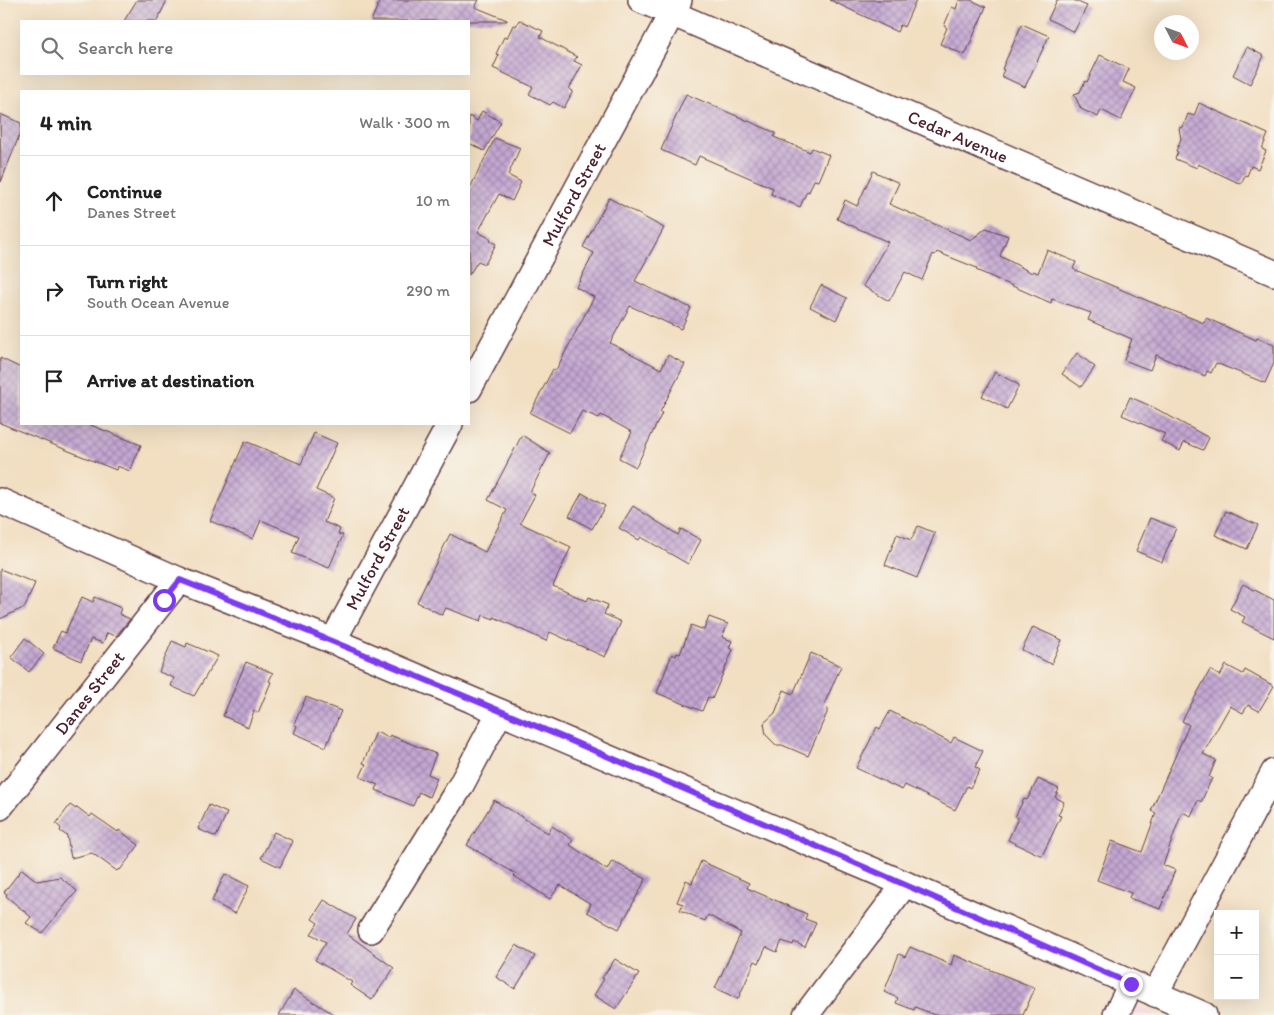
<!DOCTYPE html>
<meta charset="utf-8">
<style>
:root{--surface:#fff;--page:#f6f6f6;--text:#222;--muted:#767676;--line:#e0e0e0}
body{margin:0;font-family:Itim,sans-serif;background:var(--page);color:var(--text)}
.controls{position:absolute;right:15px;bottom:15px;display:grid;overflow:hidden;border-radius:0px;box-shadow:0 5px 20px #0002}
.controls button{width:45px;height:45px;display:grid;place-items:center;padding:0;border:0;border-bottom:1px solid var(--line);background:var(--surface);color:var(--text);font:25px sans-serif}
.compass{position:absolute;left:1154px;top:15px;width:45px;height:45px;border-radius:50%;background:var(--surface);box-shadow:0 5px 20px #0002;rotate:132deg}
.stop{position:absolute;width:15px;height:15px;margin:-11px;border:4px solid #7c3aed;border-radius:50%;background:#fff}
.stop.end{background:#7c3aed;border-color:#fff;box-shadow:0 1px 5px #0008}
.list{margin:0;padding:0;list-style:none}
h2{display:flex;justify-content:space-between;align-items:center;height:65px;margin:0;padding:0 20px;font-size:21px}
h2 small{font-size:16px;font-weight:400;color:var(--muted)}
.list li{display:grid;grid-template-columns:32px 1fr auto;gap:15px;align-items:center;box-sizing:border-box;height:90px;padding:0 20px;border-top:1px solid var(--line)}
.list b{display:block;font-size:19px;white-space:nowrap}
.list p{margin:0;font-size:16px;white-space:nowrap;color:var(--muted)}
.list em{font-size:16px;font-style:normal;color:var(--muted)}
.icon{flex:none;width:28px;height:28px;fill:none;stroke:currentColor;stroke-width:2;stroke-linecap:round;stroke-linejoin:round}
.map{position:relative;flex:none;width:1274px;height:1015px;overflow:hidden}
.search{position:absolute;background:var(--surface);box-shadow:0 5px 20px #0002;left:20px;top:20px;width:450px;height:55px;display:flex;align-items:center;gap:12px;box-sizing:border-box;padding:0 18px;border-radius:0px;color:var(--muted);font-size:19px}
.panel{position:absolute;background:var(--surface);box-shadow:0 5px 20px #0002;left:20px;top:90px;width:450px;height:335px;border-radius:0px}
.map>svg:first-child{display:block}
</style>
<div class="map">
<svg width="1274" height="1015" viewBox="0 0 1274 1015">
<defs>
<pattern id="building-cross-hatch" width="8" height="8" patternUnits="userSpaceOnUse" patternTransform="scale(1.25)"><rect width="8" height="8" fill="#c3a7d2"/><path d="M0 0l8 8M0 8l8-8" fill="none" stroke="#a087ab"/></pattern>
</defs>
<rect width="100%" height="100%" fill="#f7f3e8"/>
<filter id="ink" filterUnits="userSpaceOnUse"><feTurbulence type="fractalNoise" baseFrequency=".02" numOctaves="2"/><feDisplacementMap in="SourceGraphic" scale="10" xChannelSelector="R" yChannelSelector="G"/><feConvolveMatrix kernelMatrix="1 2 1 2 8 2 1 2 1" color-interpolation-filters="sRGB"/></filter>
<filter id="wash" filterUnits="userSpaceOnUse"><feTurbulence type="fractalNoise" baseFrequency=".0096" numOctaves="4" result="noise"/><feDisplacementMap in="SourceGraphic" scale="20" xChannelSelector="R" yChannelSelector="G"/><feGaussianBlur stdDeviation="1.12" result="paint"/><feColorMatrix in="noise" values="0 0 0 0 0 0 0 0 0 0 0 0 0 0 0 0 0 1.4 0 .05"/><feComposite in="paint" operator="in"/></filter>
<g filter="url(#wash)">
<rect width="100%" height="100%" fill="#f2dfc2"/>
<path fill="#f2cfe0" d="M1116 997 1160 1015H1107Z"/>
<g id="blocks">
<path fill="url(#building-cross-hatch)" d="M137 0H167L157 21H124Z
M380 0H479L475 7 507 20V21H371Z
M830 0H916L904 27 900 25 897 32Z
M959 0H971L986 7 965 55 940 44 947 28 944 26 952 7 956 9Z
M1057 0H1073L1087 6 1074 32 1048 19Z
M519 20 543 31 540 37 577 57 574 61 582 65 569 89 573 91 564 108 553 102 550 105 529 94 533 87 493 68 499 55 496 54 504 37 507 38 513 25 516 26Z
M1022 24 1049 36 1025 87 1001 76 1004 70 1002 69Z
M1247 47 1264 56 1250 84 1233 75Z
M1100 55 1129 69 1123 82 1136 88 1121 120 1101 110 1098 117 1081 109 1074 94 1080 92 1085 81 1087 82Z
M686 94 776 133 774 137 810 152 812 148 829 155 818 181 814 180 809 192 807 191 800 207 771 194 773 188 699 156 695 165 661 150Z
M1199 103 1268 134 1262 149 1266 151 1258 169 1251 166 1247 176 1245 175 1241 184 1198 164 1197 168 1175 159 1178 152 1176 151 1181 139 1179 128 1183 127 1188 114 1194 116Z
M482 111 501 122 484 151 469 143V116L477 121Z
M0 114 21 123V131L1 182Z
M495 138 520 148 508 175 521 182 512 201 499 194 478 232 491 239 490 241 496 244 485 264 478 261 469 275V190Z
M873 171 899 183 889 204 971 240 986 228 1008 236 1000 256 1032 273 1033 271 1038 273 1047 250 1076 262 1073 269 1148 301 1204 323 1206 318 1256 340 1257 338 1274 345V363L1265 383 1216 363 1211 373 1207 371 1205 376 1156 355 1150 370 1124 360 1132 339 1088 320 1091 313 1052 299 1051 303 976 270 977 268 937 252 935 255 933 254 922 280 905 272 889 301 863 286 888 242 837 219 845 200 857 206Z
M609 198 664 228 635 281 691 308 681 329 630 306 610 343 661 369 668 355 685 364 660 412 662 413 636 467 619 458 632 432 601 415 599 418 582 411 570 433 530 413 553 369 556 370 594 297 576 287 594 253 583 247Z
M821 285 847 298 836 320 810 307Z
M1077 353 1095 367 1081 387 1062 374Z
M0 358 21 368V424H88L141 445 130 471 117 466 116 470 0 423Z
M995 372 1019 385 1007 409 982 396Z
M1130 397 1153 407 1209 438 1203 450 1184 442 1180 451 1161 441 1165 434 1122 415Z
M314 433 337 443 316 490 334 498 324 522 340 529 338 534 343 535 329 568 292 553 299 536 261 520 253 539 210 521 245 441 301 464Z
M522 435 550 453 530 492 535 495 520 523 571 547 553 586 587 601 589 597 608 605 604 614 621 622 605 657 550 632 546 641 494 617V619L483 615 481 621 446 608 442 615 417 602 450 534 485 552 507 510 488 500Z
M582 493 605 506 592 529 569 516Z
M633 506 678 535 681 529 701 540 688 564 641 537 639 540 619 528Z
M1226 511 1258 525 1247 549 1215 535Z
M1150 518 1176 528 1162 562 1136 551Z
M918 526 935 533 917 578 885 565 897 534 911 540Z
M0 569 35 583 25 607 0 619Z
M1243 584 1274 600V638L1242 622 1245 617 1230 609Z
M82 597 93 602 95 597 121 608 119 614 130 619 116 636 107 633 103 643 91 639 81 661 53 648 61 631 65 633Z
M709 617 728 624 722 637 732 641 729 648 733 650 712 699 708 697 702 711 657 693 672 654 676 656 677 653 680 654 691 625 704 630Z
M1033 627 1062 640 1051 664 1022 650Z
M25 638 44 654 29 672 11 657Z
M172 641 186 647 187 643 218 656 194 696 171 686 174 678 159 672Z
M811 653 841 666 824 705 827 708V713L808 756 782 745H776L766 735 764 723 775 713 784 690 793 694Z
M246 662 273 673 269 681 271 682 258 713 254 711 248 727 223 716Z
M1226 665 1243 674 1245 670 1274 686 1259 711 1248 705 1243 713 1230 706 1203 754 1216 760 1209 777 1212 778 1201 802 1198 800 1191 816 1182 812 1163 865 1175 870 1160 909 1129 898 1131 893 1097 880 1112 841 1142 852 1156 813 1151 811 1189 725 1182 721 1210 670 1220 676Z
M306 697 341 711 326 747 294 733 297 726 294 724Z
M890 711 951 743 954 737 983 751 975 767 980 770 970 788 967 786 955 810 905 785 902 790 856 768 877 727 880 729Z
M376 732 389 738 390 735 436 754 428 774 437 778 429 797 419 792 413 806 376 790 378 785 360 777 366 764 363 763Z
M1038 779 1059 789 1055 797 1064 802 1058 815 1061 816 1042 856 1008 840 1018 818 1015 817 1024 799 1027 800Z
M494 800 548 833 552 826 573 840 570 845 607 870 612 861 646 879 619 929 587 912 591 904 560 885 550 899 514 876 516 874 467 845Z
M70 805 76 809 77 807 90 817 92 814 118 832 119 830 139 845 120 870 119 869 117 871 92 853 71 858 67 836 60 831 61 828 56 824Z
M209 805 227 813 216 837 198 829Z
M274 832 293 841 280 867 261 858Z
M701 861 749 883 747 888 807 914 805 919 816 923 805 947 794 942 793 945 782 941 777 952 766 947 759 963 755 961 738 999 715 988 741 933 708 915 705 921 680 910 683 904 677 902 686 880 692 883Z
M22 869 37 881 60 877 77 891 42 933 26 923 31 917 6 896 7 894 4 892Z
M225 874 249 886 235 914 212 901Z
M324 900 356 919 347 934 394 968 372 1000 350 985 352 982 315 960 326 942 311 934 318 923 312 919Z
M516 945 535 956 515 989 496 977Z
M910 947 951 965 954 955 1035 988 1023 1015H935L915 1007 914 1010 896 1003 898 998 884 992 899 954 905 957Z
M615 959 639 974 616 1009 594 995 604 979 602 978Z
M294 990 304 996 335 1015H279Z"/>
</g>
</g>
<g filter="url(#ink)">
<use href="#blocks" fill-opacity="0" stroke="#633c42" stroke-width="1"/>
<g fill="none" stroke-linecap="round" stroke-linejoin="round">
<defs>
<g id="minor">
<path id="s1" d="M641 0 1274 273"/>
<path id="s2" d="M469 389 679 0"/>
<path d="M0 501 179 580 333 641 905 884 1204 1015"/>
<path id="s3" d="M333 641 450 424"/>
<path id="s4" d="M0 807 179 580"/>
<path d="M371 930 460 787 500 712"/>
<path d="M1155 994 1274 772"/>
<path d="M806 1015 905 884"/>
<path d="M1116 1015 1131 984"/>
</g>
</defs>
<use href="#minor" stroke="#633c42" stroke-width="28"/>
<use href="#minor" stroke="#fff" stroke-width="25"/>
</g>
</g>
<g fill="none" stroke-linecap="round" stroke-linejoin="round" filter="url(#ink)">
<path stroke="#7c3aed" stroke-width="6" d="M164 600 180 580C500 707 816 845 1131 984"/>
</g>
<g text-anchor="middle" stroke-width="4" stroke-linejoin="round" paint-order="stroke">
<g font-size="18" fill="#4a1f2b" stroke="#f7f3e8">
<text dy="6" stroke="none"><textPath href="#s1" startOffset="345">Cedar Avenue</textPath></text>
<text dy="6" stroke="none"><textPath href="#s2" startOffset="221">Mulford Street</textPath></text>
<text dy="6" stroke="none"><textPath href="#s3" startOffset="94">Mulford Street</textPath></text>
<text dy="6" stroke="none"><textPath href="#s4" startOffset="145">Danes Street</textPath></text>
</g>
</g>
</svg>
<div class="controls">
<button>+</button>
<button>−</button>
</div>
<svg class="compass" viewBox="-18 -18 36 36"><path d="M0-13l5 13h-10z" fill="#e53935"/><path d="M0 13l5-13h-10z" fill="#767676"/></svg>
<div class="stop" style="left:164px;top:600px"></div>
<div class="stop end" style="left:1131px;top:984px"></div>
<div class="search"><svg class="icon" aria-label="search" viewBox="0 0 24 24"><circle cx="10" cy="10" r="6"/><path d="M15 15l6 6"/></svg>Search here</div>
<section class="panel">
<h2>4 min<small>Walk · 300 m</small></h2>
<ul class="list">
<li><svg class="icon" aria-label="ahead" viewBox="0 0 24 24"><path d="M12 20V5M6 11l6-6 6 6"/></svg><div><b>Continue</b><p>Danes Street</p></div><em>10 m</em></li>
<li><svg class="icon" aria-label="right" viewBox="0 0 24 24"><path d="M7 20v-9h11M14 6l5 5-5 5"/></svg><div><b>Turn right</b><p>South Ocean Avenue</p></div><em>290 m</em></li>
<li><svg class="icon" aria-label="arrive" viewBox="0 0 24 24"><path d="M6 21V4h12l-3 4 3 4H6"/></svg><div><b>Arrive at destination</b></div></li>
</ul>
</section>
</div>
